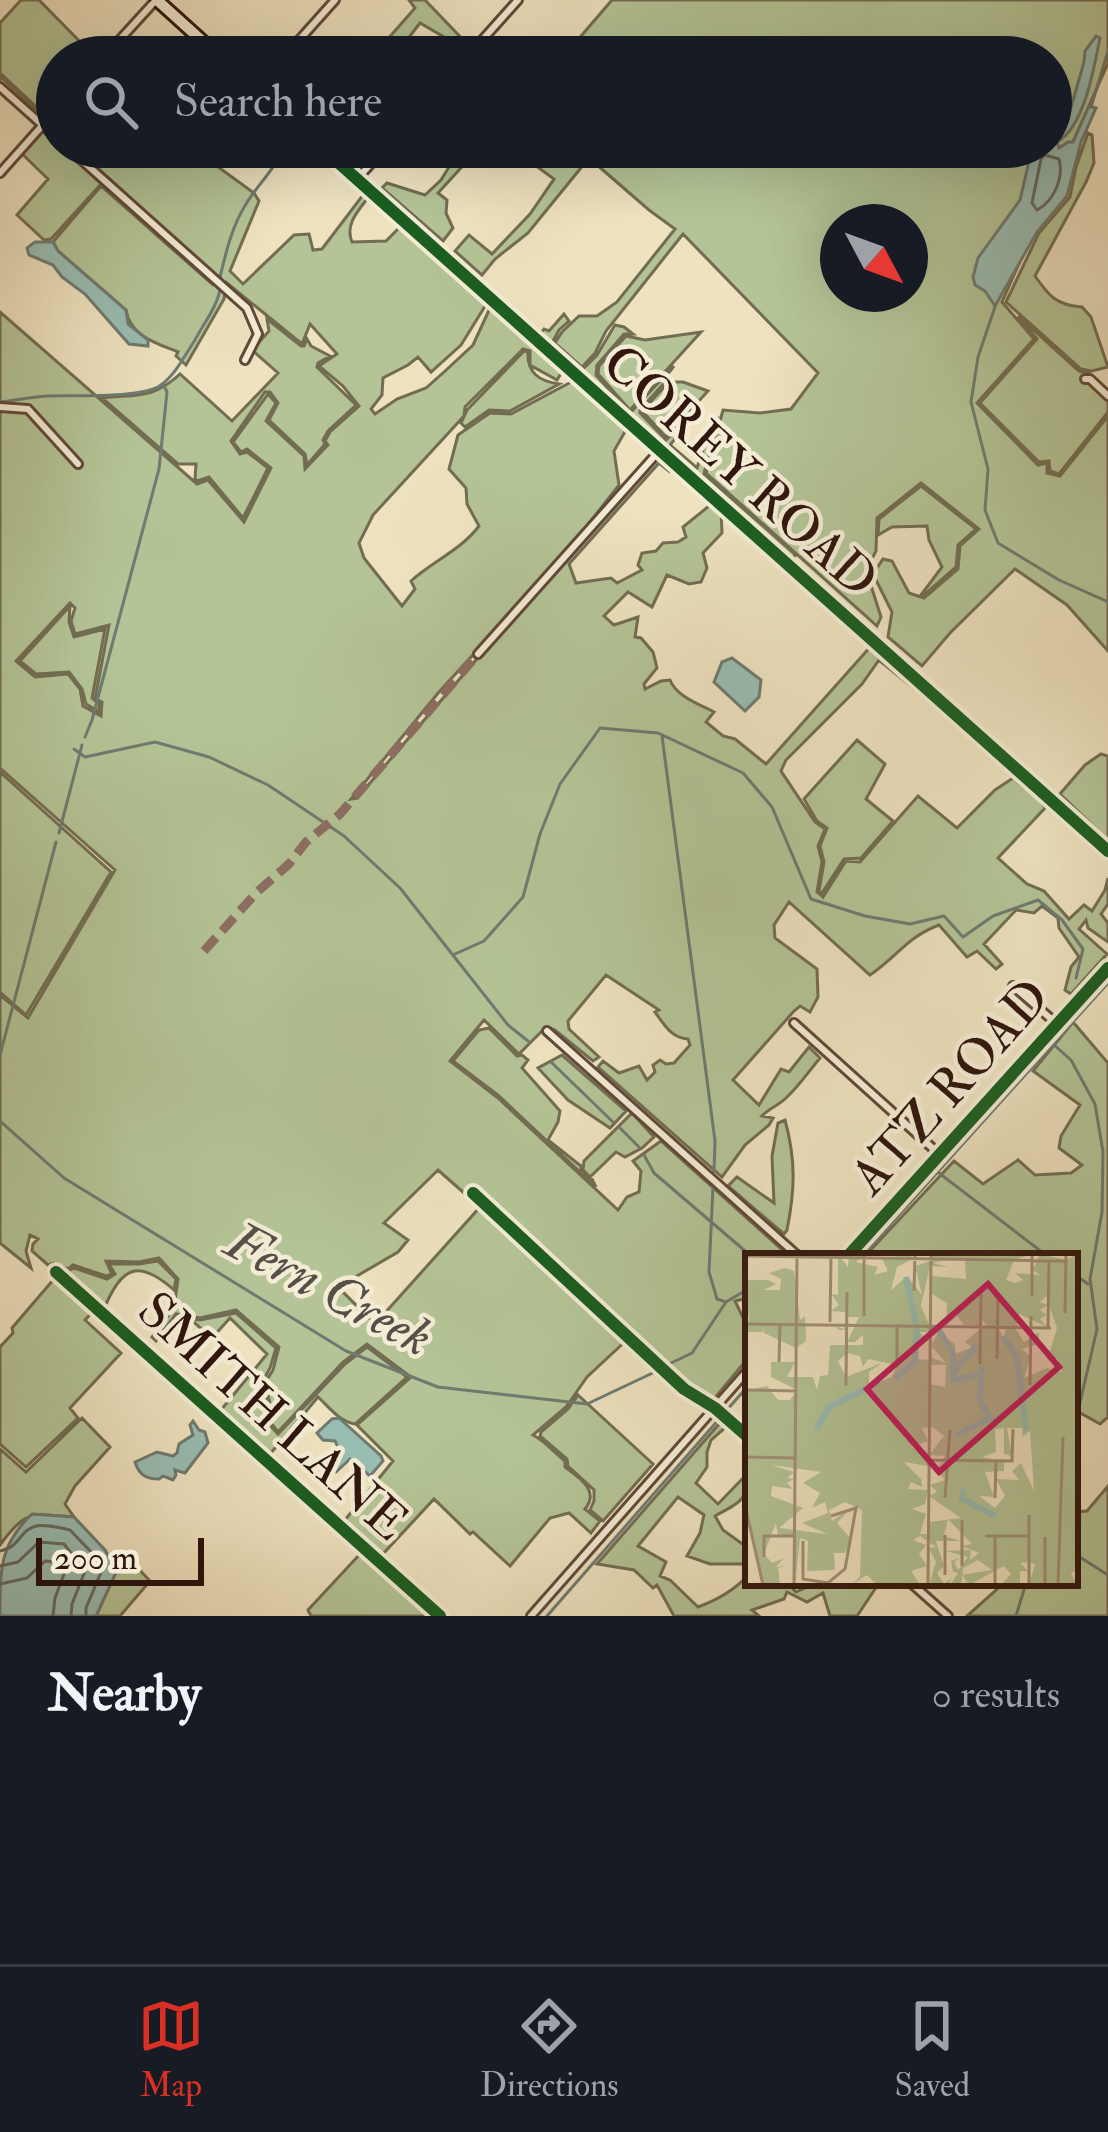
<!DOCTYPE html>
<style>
:root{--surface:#171b24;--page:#20242c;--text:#f1f3f6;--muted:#9ea1a6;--line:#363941;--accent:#d93025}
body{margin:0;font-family:"IM FELL Double Pica",serif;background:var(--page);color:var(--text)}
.compass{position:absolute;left:820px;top:204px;width:108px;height:108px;border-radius:50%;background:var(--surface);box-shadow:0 12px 48px #0002;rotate:131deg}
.scale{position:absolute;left:36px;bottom:30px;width:168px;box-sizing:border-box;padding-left:12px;border:6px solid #30160d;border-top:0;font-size:33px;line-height:42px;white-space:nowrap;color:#30160d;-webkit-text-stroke:9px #f4ecd5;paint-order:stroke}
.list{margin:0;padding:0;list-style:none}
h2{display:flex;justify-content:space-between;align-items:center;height:156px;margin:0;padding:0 48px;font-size:51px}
h2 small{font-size:39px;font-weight:400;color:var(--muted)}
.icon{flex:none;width:66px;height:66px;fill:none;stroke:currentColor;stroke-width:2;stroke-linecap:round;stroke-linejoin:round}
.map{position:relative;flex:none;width:1108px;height:1616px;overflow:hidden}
.search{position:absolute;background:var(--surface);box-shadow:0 12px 48px #0002;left:36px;right:36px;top:36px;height:132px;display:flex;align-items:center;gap:30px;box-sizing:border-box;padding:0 42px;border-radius:66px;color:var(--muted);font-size:45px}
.sheet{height:348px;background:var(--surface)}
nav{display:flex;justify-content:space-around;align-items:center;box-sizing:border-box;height:168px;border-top:3px solid var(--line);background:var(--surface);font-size:33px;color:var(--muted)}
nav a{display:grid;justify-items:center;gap:6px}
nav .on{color:var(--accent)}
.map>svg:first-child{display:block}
</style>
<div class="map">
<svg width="1108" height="1616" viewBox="0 0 1108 1616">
<rect width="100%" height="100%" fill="#eee2bf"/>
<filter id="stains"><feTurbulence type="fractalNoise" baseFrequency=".00167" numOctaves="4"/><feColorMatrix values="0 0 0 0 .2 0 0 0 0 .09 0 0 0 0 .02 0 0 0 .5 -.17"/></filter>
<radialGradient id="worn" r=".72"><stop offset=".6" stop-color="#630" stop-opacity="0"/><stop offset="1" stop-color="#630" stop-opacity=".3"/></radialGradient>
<path fill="#b4c496" stroke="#726d52" stroke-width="3" fill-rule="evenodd" d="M21 0H39L93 55 57 57V96L42 112 0 73V23Z
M409 0H425L470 47 461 57H443L451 45 444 37 420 23 394 57H372L415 8Z
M612 0H1108V63L1002 302 1034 339 977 403 1038 465 1047 463V473L1060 476 1108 416V651L1067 605 1015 569 950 633 922 666 888 637 892 612 873 574 883 559 892 561 909 593 924 598 958 569 960 546 979 529 921 483 877 518 876 551 866 570 881 617 877 626 706 473 723 410 760 413 791 409 818 373 683 234 606 331 595 353 582 367 555 343 562 332 579 316H597L617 302 675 229 649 210 589 158 528 233 495 259 482 275 455 251 469 235 492 254 530 214 554 179 539 168 546 160 557 162 570 147H1051V57H563ZM838 222H910V294H838Z
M0 76 40 114 47 111 39 122 57 139V147H66L211 275V280L101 184 51 239 44 240 17 215 48 179 18 150 38 126 0 91Z
M1088 133 1092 135 1094 163 1086 182 1035 276C1049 296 1056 305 1082 307L1091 317 1108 367 1092 371 1081 369 1006 302 1039 233 1070 197 1076 167Z
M90 147H209L203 156 254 193 259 201 230 271 243 284 294 235 309 234 313 250 322 249 363 195 367 199C357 212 345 225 352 242L386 241 401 226 411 231 487 303 461 345 431 372 418 357 408 365 383 378 382 395 371 409 375 414 397 399 426 388 444 372 473 345 490 308 494 307 563 370 557 380 530 365V351L523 349 465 407 464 416 373 515 359 543 364 558 402 606 415 589 411 581C433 561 461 550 479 526L467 504 466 488 449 469 458 435 490 413 511 414 573 381 627 428 614 451 619 485 564 555 439 692 351 799 357 798 520 609 658 455 671 466 669 471 659 463 569 564 576 583 611 578 617 583 642 570 638 565 642 553 656 551 663 543 678 542 686 537 683 527 709 506 721 511 722 533 703 553 707 568 701 582 689 584 667 575 652 607 628 592 604 616 614 625 638 617 635 637 641 638 653 652 657 668 644 684 645 689 661 681 670 680C677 697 699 704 714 712L706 722 723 736 735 739 766 764 871 646 933 698 928 700 879 660 862 684 786 760 781 771 815 822 825 829 818 846 822 862 817 892 823 897 846 861 860 862 918 796 957 828 995 790 1013 778 1041 801 1045 808 998 858 1027 884 1044 891 1069 919 1084 905 1092 911 1105 890 1108 878V904L1101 914 1108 923V942L1088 928 1086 920 1079 929 1107 954 1071 994 1065 990 1071 967 1079 957 1059 928 1058 918 1042 906 1034 913 1016 910 984 944 1002 964 996 969 977 951 967 957 939 925C907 937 897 957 870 975L789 902 774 925 775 938 817 969 818 997 810 1012 800 1006 794 1011 733 1080 759 1105 781 1069 789 1072 809 1047 820 1058C809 1071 799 1086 786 1098 778 1106 769 1108 762 1116L773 1118 769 1125 745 1145 722 1177 598 1067 603 1061 619 1073 639 1066 647 1080 655 1072 653 1065 660 1060 666 1064 674 1063 690 1045 688 1039C671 1038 664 1024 655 1012L659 1010 606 975 568 1021 569 1029 599 1057 593 1061 555 1030 546 1027 519 1054 484 1020 450 1061 498 1098 618 1210 627 1197 639 1192 641 1171 633 1161 661 1141 789 1256H748V1298L735 1301 748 1328V1358L709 1405 697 1399 630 1337 587 1377 566 1407 533 1435C545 1441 553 1452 565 1461V1467C580 1478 600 1491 585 1509L600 1521 591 1533 569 1513 550 1518 510 1566 473 1532 470 1534 434 1499 381 1556 344 1521 393 1461 357 1425 411 1377 367 1344 343 1362 278 1432 270 1422 271 1408 265 1383 273 1370 279 1347 236 1310 200 1318 176 1314 156 1341 152 1337 174 1308 178 1279 159 1258 139 1262 106 1261 112 1274 106 1276 73 1265 68 1269 54 1263 48 1265 32 1251 33 1244 38 1239 30 1235 26 1251 31 1268 0 1243V995L28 1018 115 870 0 768V312L197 484 208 480 244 522 271 468 247 449 241 452 233 442 268 394 276 403 266 421 304 456 305 469 328 445 325 441 330 432 359 406 343 386 319 366 337 354 310 324 302 344 227 283 224 299 186 365 176 356 178 352C156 343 130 336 126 310L58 251 53 242 101 186 212 284 214 274 83 155ZM70 603 75 608 71 621 75 634 109 625 95 699 102 702 101 716 83 706 80 689 68 674 35 677 16 661ZM438 1170 480 1207 375 1324 338 1287 398 1252 408 1240 384 1223Z
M442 147H454L457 150 461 147H480L438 193 447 200 446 213 453 228 443 241 382 188 387 183 425 195 441 180 452 162Z
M564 314 569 321 559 330 552 343 582 370 597 355 615 325 624 327 633 334H624L597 365 596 375 629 412 632 411 674 366 663 380 665 382 640 410V413L666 440 699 409 670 445 697 468 712 422 717 419 704 474 796 555 792 558 662 443 659 445 538 337 544 329 549 331Z
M1018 316 1079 371 1089 373 1093 387 1108 399V412L1059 474 1050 471 1049 461 1039 462 980 403 1037 339Z
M267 319 301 346H304L307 339 311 346 330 356 318 363 317 367 356 405 328 431 323 440 325 444 307 465 305 454 269 420 278 403 270 392H265L231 441 240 454 247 452 268 468 243 518 209 477 197 481 195 479 196 464H178L102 398C136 394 152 400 180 374L232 421 278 373 252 350 269 331Z
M701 332 630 410 598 374 599 366 626 336 645 340Z
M524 351 528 352C527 373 539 381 559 384L510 411 489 410 465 427 461 423 467 410Z
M669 382H683L708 391 666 437 642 411Z
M921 486 976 529 958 545 956 567 923 596 921 595 942 567 929 540 927 526 892 527 878 535 879 519Z
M70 606 69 622 74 637 105 629 92 698 99 704V712L86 704 82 689 69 672 36 674 20 661Z
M857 740 885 764 866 799 893 821 861 858 844 859 822 893 819 891 824 862 820 846 827 828 817 821 804 799Z
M1101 754 1108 756V840L1060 794 1085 765Z
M0 772 111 872 26 1015 0 992Z
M1073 1022 1108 1063V1417L1100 1424 1075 1410V1256H865L954 1161 983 1184 1018 1160 1035 1175 1071 1173 1082 1165 1059 1148 1061 1136 1080 1105 1033 1071Z
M489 1028 517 1056 522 1055 528 1060 522 1068 560 1111 558 1122 548 1140 581 1166V1172L592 1179 596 1187 499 1096 453 1061 479 1030Z
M562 1055 626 1111 610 1128 568 1100 538 1068Z
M632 1113 654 1137 642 1148 625 1157 616 1152 590 1177 583 1170 584 1161Z
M785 1120C796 1160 795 1190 787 1230L784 1234 728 1186 737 1177 774 1203 772 1156 778 1123Z
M158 1261 176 1279 174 1290C138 1258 121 1267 104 1309L99 1305 85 1320 121 1353 70 1408 78 1418 26 1467 0 1444V1347L13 1333 12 1328 54 1279 48 1274 54 1266 68 1271 74 1268 107 1279 115 1274 109 1264H139Z
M236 1313 276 1348 270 1368 262 1383 268 1408V1423L278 1434 345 1364 367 1347 407 1377 355 1424C340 1422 329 1407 318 1397L265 1460 216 1416 267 1354 230 1318 212 1338 190 1319 200 1320Z
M578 1395 653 1464 603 1521 590 1510 594 1501V1490L568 1466 567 1459 540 1436 541 1432 568 1409Z
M82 1418 110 1447 75 1486 65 1504 74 1517C32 1514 26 1509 0 1545V1449L26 1472Z
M720 1423 726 1427 711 1440 707 1452V1467L696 1483 718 1504 748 1473C748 1502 738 1503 715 1516L723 1530 748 1548V1564H710L687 1556 700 1533 704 1515 678 1497 638 1546 666 1562 660 1576 670 1580 698 1607C717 1600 734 1591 748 1575V1583H787L796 1592 816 1583H879L857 1616H830L823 1593 807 1602 787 1592 784 1599 752 1610 759 1616H674L657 1585 653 1588 634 1570 597 1564Z
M1108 1486V1616H967L1004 1583H1075V1512L1087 1511Z
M360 1554 430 1616H311L308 1610Z
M131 1561 150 1581 120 1616H96L117 1570Z"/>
<path fill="#99bdb3" stroke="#6f7a71" stroke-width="3" d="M1096 36 1100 38C1094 68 1084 128 1057 142L1059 148 1068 142H1073L1089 106 1096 108 1081 142 1067 196 1037 232 995 306 985 291 975 285 973 277 978 258 1020 200 1030 157 1025 148 1022 147H1051V129L1064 120 1070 111 1084 62 1085 51Z
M35 242H53L58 251 126 310 128 324 148 340V346L129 344 85 294 62 277 53 265 29 255 27 248Z
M732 658 761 680 759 697 745 711 714 682 722 662Z
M339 1418 381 1456 383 1461 370 1476 350 1459 336 1472 327 1467 328 1463 339 1449 335 1441 323 1440 317 1433 332 1419Z
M193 1421 199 1430 205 1432 208 1443 185 1473 175 1470 176 1475 173 1480 163 1476 159 1479C146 1479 139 1475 135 1462L157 1452 173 1456 177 1453 179 1444 193 1435 190 1425Z
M32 1514 74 1517 105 1550 117 1570 96 1616H0C0 1568 0 1544 32 1514Z"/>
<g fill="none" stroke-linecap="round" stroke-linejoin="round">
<path stroke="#646a60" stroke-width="3" d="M1045 155 1059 159C1064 178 1054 201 1037 210L1032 203 1041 159Z
M0 1551C21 1547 19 1530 36 1526 46 1524 61 1528 70 1530L95 1556 102 1570 86 1608V1616
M0 1566 18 1562 39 1542 64 1544 85 1571 72 1604 71 1616
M0 1584 27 1578 45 1561 56 1562 64 1574 55 1598 53 1616"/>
<path stroke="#6f7a71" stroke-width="3" d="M1091 107 1108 51
M220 277C226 252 232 226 246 204 258 184 275 170 283 147
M996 304 978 357 971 402 988 469 985 510 998 543 1059 580 1108 602
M0 402C16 400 32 397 47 396 72 395 143 399 161 385 176 374 185 355 195 340 204 323 217 307 220 289
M662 736 715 1141 714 1171
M85 737 92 720 159 469 167 392 163 384
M74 749 85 757 155 742 209 757 268 785 344 836 400 888 508 1025 528 1041
M59 833 82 745
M455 954 484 941 523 897 540 834 560 784 600 728 658 733 743 773 772 807 811 899 865 916 910 924 944 916 963 937 993 916 1038 900 1062 920 1083 949 1076 978
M1053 1044 1071 1060 1095 1104 1103 1152 1102 1212 1090 1279 1097 1329 1079 1407
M0 1055 56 842
M551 1062 613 1122
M0 1121 64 1178 346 1351 438 1387 587 1404 659 1370
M620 1128 639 1147
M644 1155 654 1173 751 1256
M939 1173 1047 1256
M713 1187 709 1272 717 1299 726 1302
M862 1256 1108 983
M1075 1275 1088 1284
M667 1365 692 1353 726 1302 748 1289
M726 1411 748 1386
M1075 1554 1108 1575
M547 1616 720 1418
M1016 1616 1026 1583"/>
<defs>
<path id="street" d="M104 57 156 0
M284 57 335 0
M467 57 518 0
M0 87 57 138
M67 147 247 308 258 334 245 360
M0 173 57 109
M357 179 386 147
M1085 379H1090L1108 396
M0 407 28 409 78 464
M478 654 660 450
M1013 986 1057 1024
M794 1023 939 1154
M547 1031 798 1256
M473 1193 684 1389 715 1408 748 1437
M848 1256 1108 968
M56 1272 440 1616
M911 1583 948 1616
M531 1616 748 1370"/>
<path id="secondary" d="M157 0 220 57
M321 147 1108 851"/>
</defs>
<use href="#street" stroke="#60493a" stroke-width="12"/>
<use href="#secondary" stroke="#30160d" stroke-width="16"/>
<use href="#street" stroke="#f4ecd5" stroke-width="6"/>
<use href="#secondary" stroke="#f4ecd5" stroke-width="10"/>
<path stroke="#8d6e63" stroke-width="9" stroke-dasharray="18 9" stroke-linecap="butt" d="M204 951 257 892 289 864 306 842 340 814 478 654"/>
<defs>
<path id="cycleway" d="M321 147 1108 851
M473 1193 684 1389 715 1408 748 1437
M848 1256 1108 968
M56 1272 440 1616"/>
</defs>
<use href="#cycleway" stroke="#f4ecd5" stroke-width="20"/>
<use href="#cycleway" stroke="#1b5e20" stroke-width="12"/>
</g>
<g text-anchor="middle" stroke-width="9" stroke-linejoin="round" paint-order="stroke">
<g font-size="51" fill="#30160d" stroke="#f4ecd5">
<text transform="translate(741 470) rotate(42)" y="18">COREY ROAD</text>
<text transform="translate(949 1086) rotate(-48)" y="18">ATZ ROAD</text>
<text transform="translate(274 1415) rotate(42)" y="18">SMITH LANE</text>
</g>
<g font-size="54" font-style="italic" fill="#555047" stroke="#f4ecd5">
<text transform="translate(330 1288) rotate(28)" y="19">Fern Creek</text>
</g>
</g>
<g transform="translate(745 1253)">
<rect width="333" height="333" fill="#eee2bf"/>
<path d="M93 1 103 14 104 1H122L111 9 133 14 129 22 143 18 137 6 163 1 169 5 152 14 146 37 162 23 177 42 170 13 188 7 185 1H286L269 7 261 27 270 30 278 27 270 20 295 22 288 17 295 1 321 7 333 1V315L326 321 333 332H284L290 311 283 309 275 310 283 318H275V332H256L266 321 259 313 224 332 217 322 247 317 233 307 218 315 216 332H205L213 320 208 319 206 308 215 305 209 309 213 317 223 304 201 298 226 297 225 307 234 300 217 293 227 291 203 266 199 283 216 288H191L199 313 192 320 199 331 207 325 203 332H184L191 309 184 295 191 294 175 283 168 287 181 292 174 301 182 313 166 318 175 332H132L122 322 106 332 115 324 117 257 100 249 84 257 87 268 106 255 92 270 107 287 100 300H89L90 317 62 318 63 288 55 285 50 332V282L33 283 31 270 19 301 27 310 39 305 31 314 42 313 33 315 35 332H19L0 247V138L22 133 33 147H45L52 137 26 124V109H50L42 124H68L72 137 75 123 83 122 85 92H118V82L110 89H102L114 64H102L101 77H94L90 73 99 76 101 68 100 59 86 58 94 52 86 41 93 42ZM203 6 220 7 221 26 187 23V41L202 50 201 73 212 63 219 72 235 73 236 65 242 73H272L274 61 302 74 295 66 302 62 295 57 303 52 295 49 301 43 312 75 302 108 313 106 316 119 302 115 279 125 286 104 277 96 294 91V79L279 89 270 75H261L259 86 253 75H236L220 89 227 94 210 101V91L194 82 199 74H172L184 72 176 53 185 13 203 14 188 10ZM174 79 193 80 186 93 201 110 185 104 186 112H201L200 134 184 131V107L171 106 173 86 184 88ZM102 100 115 103 118 114 123 106 152 112 147 124 124 133V119L137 110 101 124 93 108ZM187 174 199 183 184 202 200 203 191 217 200 227 185 232 192 239 184 243 216 265 184 269 183 281H175L181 261 167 256 180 251 183 237 163 236 166 229 177 234 176 226 159 209 183 213V200L166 194 183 188 177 175ZM259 175V201L267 203 262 175H278L277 184 285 178 289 238 276 210 267 218 274 227 251 226 260 243 250 255 234 243 249 244 240 219 259 218V209L237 204 251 199 250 176ZM26 212 76 219 58 230 75 240 67 255 80 249 83 260 57 270 82 281 34 275 58 255 26 243 27 233 48 236 42 230 49 226 42 225 49 219ZM40 15 49 18 55 67 60 63 61 88 51 95 19 80 18 71V79H2L5 60 0 70 2 27H23L31 31 19 37H35L36 26 24 20Z" fill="#b4c496" fill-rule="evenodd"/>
<path fill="none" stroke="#99bdb3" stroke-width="6" d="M161 24 171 72M194 77 208 100 209 127 234 122M258 83 272 105 281 178M207 121 232 92M150 125 170 109 172 75M71 177 84 154 135 129M212 182 245 165 235 148 237 113M219 236 217 246 251 263"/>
<path fill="none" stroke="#a29078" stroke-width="3" d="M0 3 320 8M169 38 170 1M287 43V1M320 60 321 1M119 63V2M85 69 86 3M0 71 306 75M303 75 304 7M252 106 253 43M34 109 35 71M235 111 236 41M152 113V73M285 132 286 63M101 133 102 39M0 137 51 138M0 204 50 205M184 207 267 208 268 176M200 245 205 177M250 245 251 208M0 252 18 332M240 283H284M19 304V283H49M217 313V267M200 322V282M58 326 83 330 100 316 111 255 86 263M58 327V288M49 332 52 1M183 332 186 1M250 332V283M284 332V262M300 332V284M313 332 318 184"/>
<path fill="#c2185b" fill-opacity="0.15" stroke="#c2185b" stroke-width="6" d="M243 31 314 114 194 219 122 136Z"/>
<rect width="333" height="333" fill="none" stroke="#30160d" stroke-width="6"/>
</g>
<rect width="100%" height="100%" filter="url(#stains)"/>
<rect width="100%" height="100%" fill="url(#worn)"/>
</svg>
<svg class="compass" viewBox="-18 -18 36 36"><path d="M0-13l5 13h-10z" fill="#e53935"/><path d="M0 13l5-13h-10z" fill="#9ea1a6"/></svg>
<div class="scale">200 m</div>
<div class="search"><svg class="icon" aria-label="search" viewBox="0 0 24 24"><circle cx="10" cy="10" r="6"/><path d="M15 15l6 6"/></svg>Search here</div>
</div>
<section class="sheet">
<h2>Nearby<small>0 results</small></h2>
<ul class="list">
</ul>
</section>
<nav>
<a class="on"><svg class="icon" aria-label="map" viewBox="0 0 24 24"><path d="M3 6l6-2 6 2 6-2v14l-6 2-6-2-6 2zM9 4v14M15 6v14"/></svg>Map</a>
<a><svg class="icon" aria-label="directions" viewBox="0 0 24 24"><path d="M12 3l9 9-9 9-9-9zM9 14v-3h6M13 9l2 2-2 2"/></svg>Directions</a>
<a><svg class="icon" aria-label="saved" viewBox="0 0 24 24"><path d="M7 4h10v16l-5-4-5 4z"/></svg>Saved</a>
</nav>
